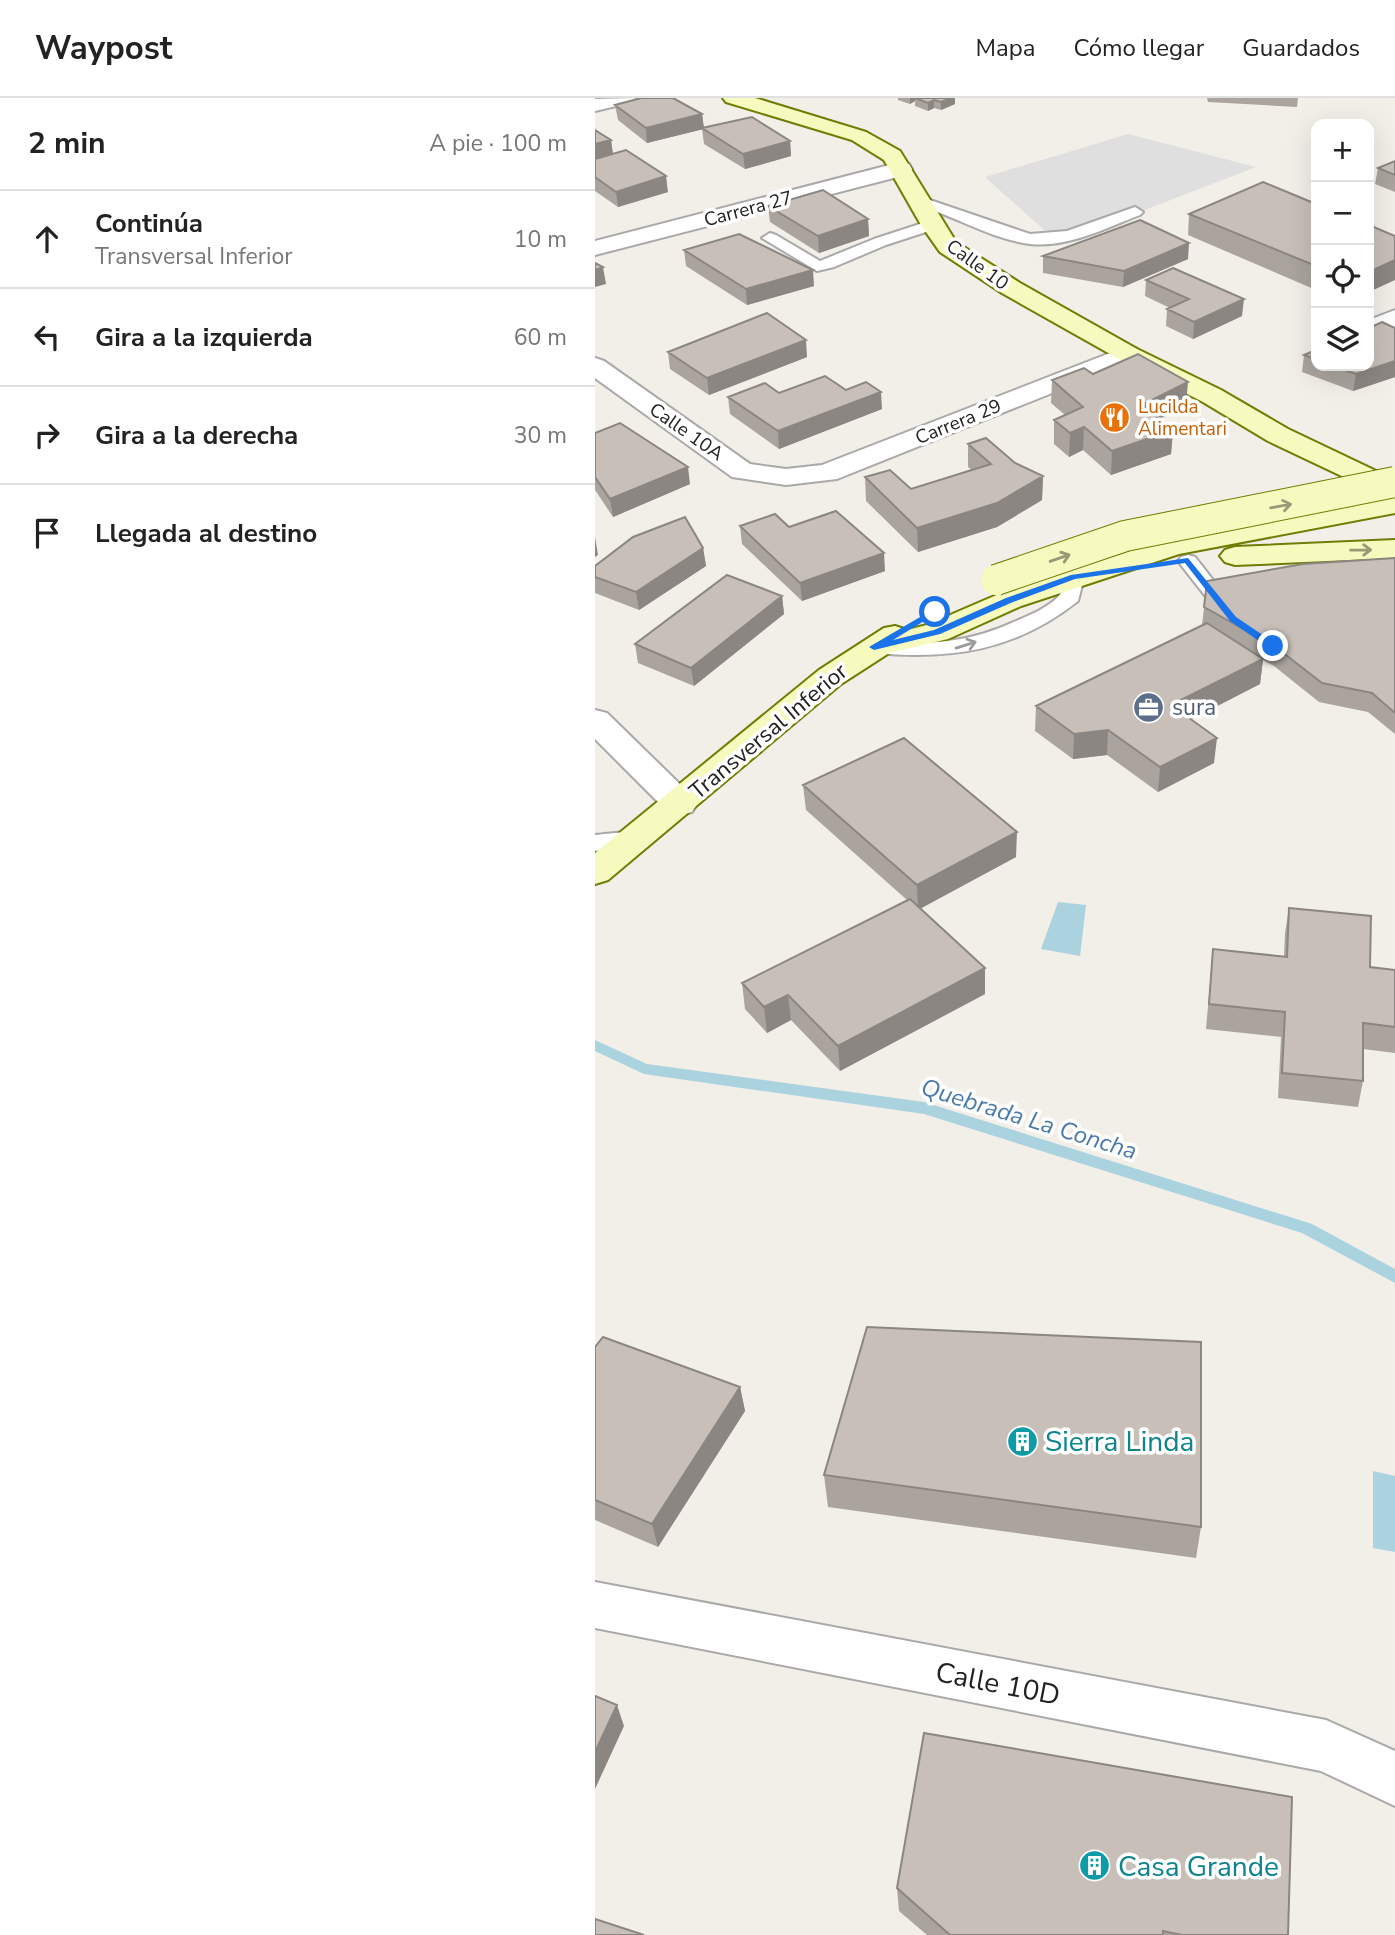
<!DOCTYPE html>
<html lang="es">
<meta charset="utf-8">
<style>
:root{--surface:#fff;--page:#f6f6f6;--text:#222;--muted:#767676;--line:#e0e0e0}
body{margin:0;font-family:"Nunito Sans",sans-serif;background:var(--page);color:var(--text)}
.controls{position:absolute;right:21px;top:21px;display:grid;overflow:hidden;border-radius:14px;box-shadow:0 7px 28px #0002}
.controls button{width:63px;height:63px;display:grid;place-items:center;padding:0;border:0;border-bottom:2px solid var(--line);background:var(--surface);color:var(--text);font:35px sans-serif}
.stop{position:absolute;width:21px;height:21px;margin:-16px;border:5px solid #1a73e8;border-radius:50%;background:#fff}
.stop.end{background:#1a73e8;border-color:#fff;box-shadow:0 2px 7px #0008}
.list{margin:0;padding:0;list-style:none}
h2{display:flex;justify-content:space-between;align-items:center;height:91px;margin:0;padding:0 28px;font-size:30px}
h2 small{font-size:23px;font-weight:400;color:var(--muted)}
.list li{display:grid;grid-template-columns:46px 1fr auto;gap:21px;align-items:center;box-sizing:border-box;height:98px;padding:0 28px;border-top:2px solid var(--line)}
.list b{display:block;font-size:26px;white-space:nowrap}
.list p{margin:0;font-size:23px;white-space:nowrap;color:var(--muted)}
.list em{font-size:23px;font-style:normal;color:var(--muted)}
.icon{flex:none;width:38px;height:38px;fill:none;stroke:currentColor;stroke-width:2;stroke-linecap:round;stroke-linejoin:round}
.map{position:relative;flex:none;width:800px;height:1837px;overflow:hidden}
header{display:flex;align-items:center;gap:42px;box-sizing:border-box;height:98px;padding:0 35px;background:var(--surface);border-bottom:2px solid var(--line)}
header strong{font-size:33px}
nav{display:flex;gap:38px;margin-inline-start:auto;font-size:24px}
main{display:flex}
aside{flex:1;background:var(--surface)}
.map>svg:first-child{display:block}
</style>
<header>
<strong>Waypost</strong>
<nav><a>Mapa</a><a>Cómo llegar</a><a>Guardados</a></nav>
</header>
<main>
<aside>
<h2>2 min<small>A pie · 100 m</small></h2>
<ul class="list">
<li><svg class="icon" aria-label="ahead" viewBox="0 0 24 24"><path d="M12 20V5M6 11l6-6 6 6"/></svg><div><b>Continúa</b><p>Transversal Inferior</p></div><em>10 m</em></li>
<li><svg class="icon" aria-label="left" viewBox="0 0 24 24"><path d="M17 20v-9H6M10 6l-5 5 5 5"/></svg><div><b>Gira a la izquierda</b></div><em>60 m</em></li>
<li><svg class="icon" aria-label="right" viewBox="0 0 24 24"><path d="M7 20v-9h11M14 6l5 5-5 5"/></svg><div><b>Gira a la derecha</b></div><em>30 m</em></li>
<li><svg class="icon" aria-label="arrive" viewBox="0 0 24 24"><path d="M6 21V4h12l-3 4 3 4H6"/></svg><div><b>Llegada al destino</b></div></li>
</ul>
</aside>
<div class="map">
<svg width="800" height="1837" viewBox="0 0 800 1837">
<rect width="100%" height="100%" fill="#f2efe9"/>
<path fill="#e0dfdf" d="M533 36 661 69 464 145 390 79Z"/>
<path fill="#aad3df" d="M463 804 491 807 485 858 446 851Z
M778 1373 800 1378V1454L778 1450Z"/>
<g fill="none" stroke-linecap="round" stroke-linejoin="round">
<path fill="#aad3df" fill-rule="evenodd" d="M0 942 52 966 329 1004 717 1126 800 1171V1185L707 1135 329 1016 49 976 0 953Z"/>
<defs>
<path id="lane" d="M326 99 435 136 472 133 540 109 548 114 545 117C511 130 473 150 435 146 395 141 359 117 321 107L318 104Z
M337 122 345 127 343 130 291 147 239 169 222 173 167 140 175 135 181 137 225 163 279 141Z
M593 457 600 459 640 510 643 514 640 518H626L586 467 583 463 586 459Z
M479 473 486 475 489 479 483 503C420 553 356 562 279 555L271 554 268 549 271 544 279 543C333 547 371 546 421 523 435 517 452 510 463 499 469 493 467 482 472 475Z
M40 733 48 735 52 741 48 747 0 753V737Z"/>
<path id="street" d="M41 0 38 4 0 13V1Z
M306 64 314 66 317 71 314 76 0 157V143Z
M800 212V229L782 235 774 233V222Z
M533 248 542 251 546 256 542 261 242 381 191 387 137 379 0 280V260L9 263 155 366 191 371 227 367Z
M0 612 12 615 97 698 102 706 97 714 85 717 73 714 0 641Z
M0 1484 731 1622 800 1653V1708L726 1673 0 1530Z"/>
<path id="secondary" d="M128 0H160L271 34 305 53 361 144 425 185 542 251 626 292 693 331 800 382V415L584 456 426 508 353 541 294 555 246 586 13 782 0 786V755L224 572 289 530 300 528 312 532 332 527 404 496 569 442 791 399 673 343 608 304 524 261 407 195 345 154 326 127 289 62 257 42 131 4Z
M800 442V460L640 467 630 464 625 458 630 452 640 449Z"/>
</defs>
<use href="#lane" stroke="#a9a9a9" stroke-width="4"/>
<use href="#street" stroke="#a9a9a9" stroke-width="4"/>
<use href="#secondary" stroke="#707d05" stroke-width="4"/>
<use href="#lane" fill="#fff" fill-rule="evenodd"/>
<use href="#street" fill="#fff" fill-rule="evenodd"/>
<use href="#secondary" fill="#f7fabf" fill-rule="evenodd"/>
<defs>
<path id="secondary-bridge" d="M401 482 530 438 800 384"/>
</defs>
<use href="#secondary-bridge" stroke="#707d05" stroke-width="32" stroke-linecap="butt"/>
<use href="#secondary-bridge" stroke="#f7fabf" stroke-width="30"/>
</g>
<path fill="#aba49e" d="M303 0H360V6L346 12 339 10 333 13 320 8V3L315 6 303 2Z
M612 0H703L702 9 613 4Z
M20 7 107 16 109 30 195 43 196 58 150 71 109 46 107 31 52 45 23 22Z
M0 32 16 42 18 56 73 94 23 109 0 93Z
M800 63V94L780 86 783 70Z
M721 106V192L593 137 594 116Z
M173 108 273 121 274 138 224 155 175 124Z
M89 152 219 188 152 207 91 168Z
M448 158 593 161 528 189 448 175Z
M551 182 647 218 598 241 571 228 572 211 575 210 550 198Z
M800 230V279L758 293 707 274 709 257 721 252V268H774Z
M73 254 212 259 114 297 75 271Z
M498 276 591 307 563 322 578 332 576 356 516 377 488 352 474 359 459 346V322L470 317 456 305 457 282Z
M251 292 287 311 184 351 135 316 133 299Z
M0 335 95 386 18 419 0 392Z
M373 346 448 378 447 402 402 429 323 454 271 403 270 379 316 391 377 372 373 369Z
M145 428 194 429 290 473 207 503 147 446Z
M108 450 111 468 44 512 0 495V468Z
M800 460V636L773 614 724 604 679 568 668 562 665 586 596 621 619 665 563 694 512 657 478 661 440 633 441 608 607 527 612 483Z
M187 498 189 516 99 588 43 565 40 546Z
M208 687 421 759 325 810 390 896 245 973 196 922 172 935 150 911 147 885 312 802 211 712Z
M694 810 775 869 800 872V955L768 951V983L763 1009 683 1000 686 939 611 931 618 851 689 858 690 835Z
M0 1249 145 1289 150 1313 63 1449 0 1422Z
M229 1377 606 1429 601 1460 233 1409Z
M302 1790 693 1837H332L304 1813Z"/>
<path fill="#8b8681" d="M315 0H328H320V3L315 6Z
M353 0H360V6L346 12V4Z
M339 2V10L333 13V5Z
M107 16 109 31 52 45 51 30Z
M16 42 18 57 0 62V46Z
M195 43 196 58 150 71 148 56Z
M71 78 73 94 23 109 21 94Z
M273 121 274 138 224 155 223 138Z
M594 145 593 161 528 189 529 173Z
M800 162V182L774 194V174Z
M8 169 11 186 0 189V172Z
M218 172 219 188 152 207 151 191Z
M649 201 647 218 598 241 599 224Z
M211 242 212 259 114 297 112 280Z
M800 263V279L758 293 761 276Z
M593 284 591 307 544 332 545 308Z
M286 294 287 311 184 351 183 333Z
M489 329 488 352 474 359 475 335Z
M578 332 576 356 516 377 517 353Z
M93 369 95 386 18 419 15 401Z
M448 378 447 402 402 429 323 454 322 430Z
M0 439 3 457 0 459Z
M108 450 111 468 44 512 41 494Z
M289 455 290 473 207 503 205 485Z
M187 498 189 516 99 588 96 570Z
M668 561 665 586 574 633 576 607Z
M513 632 512 657 478 661 479 636Z
M622 640 619 665 563 694 565 669Z
M422 734 421 759 323 812 322 787Z
M390 870V896L245 973 243 948Z
M193 897 196 922 172 935 169 909Z
M145 1289 150 1313 63 1449 57 1426Z
M22 1607 29 1628 0 1691V1654Z"/>
<path fill="#c7bfb8" stroke="#8b8681" stroke-width="2" d="M46 0H78L107 16 51 30 20 7Z
M320 0H356L346 4 339 2 333 5Z
M157 19 195 43 148 56 107 30Z
M0 32 16 42 0 46Z
M31 52 71 78 21 94 0 79V61Z
M800 63V77L783 70Z
M668 84 721 106V168L594 116Z
M228 92 273 121 223 138 173 108Z
M545 122 594 145 529 173 448 158Z
M774 127 800 138V162L774 174Z
M144 136 218 172 151 191 89 152Z
M0 165 8 169 0 172Z
M578 170 649 201 599 224 572 211 594 201 551 182Z
M172 215 211 242 112 280 73 254Z
M787 224 800 230V263L761 276 738 268H774V230Z
M721 252V261L709 257Z
M543 256 593 284 545 308 578 332 517 353 489 329 475 335 459 322 488 309 457 282 489 270 498 276Z
M230 278 251 292 271 284 286 294 183 333 133 299 170 285 184 295Z
M25 325 93 369 15 401 0 379V335Z
M391 340 420 365 448 378 402 405 322 430 270 379 295 372 316 391 396 366 373 346Z
M241 413 289 455 205 485 145 428 180 416 194 429Z
M90 419 108 450 41 494 0 479V468L38 439Z
M800 460V615L777 595 727 585 682 550 609 509 612 483 708 466Z
M132 477 187 498 96 570 40 546Z
M612 525 668 561 576 607 622 640 565 669 513 632 479 636 441 608Z
M309 640 422 734 322 787 208 687Z
M315 801 390 870 243 948 193 897 169 909 147 885Z
M694 810 776 818 775 869 800 872V929L768 925V983L687 975 690 914 614 906 618 851 692 859Z
M272 1229 606 1244V1429L229 1377Z
M8 1239 145 1289 57 1426 0 1402V1249Z
M0 1598 22 1607 0 1654Z
M329 1635 697 1699 693 1837H587L568 1833V1837H355L302 1790Z
M0 1821 49 1837H0Z"/>
<defs><path id="oneway-shaft" d="M-6 0H5M1.5-3L5.5 0L1.5 3" fill="none" stroke-width="1.6" stroke-linecap="round" stroke-linejoin="round" transform="scale(1.75)"/></defs>
<g stroke="#979978">
<use href="#oneway-shaft" transform="translate(686 408) rotate(-10)"/>
<use href="#oneway-shaft" transform="translate(766 452) rotate(-1)"/>
<use href="#oneway-shaft" transform="translate(465 460) rotate(-19)"/>
</g>
<use stroke="#9c9c9c" href="#oneway-shaft" transform="translate(371 547) rotate(-17)"/>
<path fill="#1a73e8" d="M593 460 641 519 681 546V550H674L635 523 590 465 480 481 418 504 345 536 279 552 274 549 337 512 344 514 298 542 339 532 411 500 476 477Z"/>
<defs>
<symbol id="restaurant-disc" viewBox="-11 -11 22 22"><circle r="9.5" fill="#e8710a" stroke="#fff"/><path d="M-5-6h1v4h1v-4h1v4h1v-4h1v5L-1.5 .5V6h-2V.5L-5-1ZM5-6V6H3V1.5H1.5Q1.5-4 5-6Z" fill="#fff"/></symbol>
<symbol id="office-disc" viewBox="-11 -11 22 22"><circle r="9.5" fill="#5c6f8a" stroke="#fff"/><path d="M-6-3h4V-5.5h4V-3h4V5H-6ZM-1-4.5V-3h2v-1.5ZM-6 0V1H6V0Z" fill="#fff"/></symbol>
<symbol id="building-disc" viewBox="-11 -11 22 22"><circle r="9.5" fill="#0f9aa8" stroke="#fff"/><path d="M-4-6H4V6H1V3H-1V6H-4ZM-2.5-4.3h1.7v1.8h-1.7ZM.8-4.3h1.7v1.8H.8ZM-2.5-1h1.7V.8h-1.7ZM.8-1h1.7V.8H.8Z" fill="#fff"/></symbol>
</defs>
<g fill-rule="evenodd">
<use href="#restaurant-disc" x="502" y="302" width="35" height="35"/>
<use href="#office-disc" x="536" y="592" width="35" height="35"/>
<use href="#building-disc" x="410" y="1326" width="35" height="35"/>
<use href="#building-disc" x="482" y="1750" width="35" height="35"/>
</g>
<g text-anchor="middle" stroke-width="7" stroke-linejoin="round" paint-order="stroke">
<g font-size="19" fill="#222" stroke="#fff">
<text transform="translate(153 110) rotate(-15)" y="7">Carrera 27</text>
<text transform="translate(383 166) rotate(36)" y="7">Calle 10</text>
<text transform="translate(363 323) rotate(-22)" y="7">Carrera 29</text>
<text transform="translate(92 333) rotate(35)" y="7">Calle 10A</text>
</g>
<g font-size="19" fill="#c56008" stroke="#fff" text-anchor="start">
<text x="543" y="315">Lucilda<tspan x="543" dy="22">Alimentari</tspan></text>
</g>
<g font-size="23" fill="#4e5e75" stroke="#fff" text-anchor="start">
<text x="577" y="617">sura</text>
</g>
<g font-size="23" fill="#222" stroke="#fff">
<text transform="translate(173 633) rotate(-40)" y="8">Transversal Inferior</text>
</g>
<g font-size="24" font-style="italic" fill="#4a7aab" stroke="#fff">
<text transform="translate(434 1021) rotate(17)" y="8">Quebrada La Concha</text>
</g>
<g font-size="28" fill="#0d838f" stroke="#fff" text-anchor="start">
<text x="450" y="1353">Sierra Linda</text>
<text x="523" y="1778">Casa Grande</text>
</g>
<g font-size="28" fill="#222" stroke="#fff">
<text transform="translate(403 1585) rotate(11)" y="10">Calle 10D</text>
</g>
</g>
</svg>
<div class="controls">
<button>+</button>
<button>−</button>
<button><svg class="icon" aria-label="locate" viewBox="0 0 24 24"><circle cx="12" cy="12" r="6"/><path d="M12 2v4M12 18v4M2 12h4M18 12h4"/></svg></button>
<button><svg class="icon" aria-label="layers" viewBox="0 0 24 24"><path d="M12 4l9 5-9 5-9-5zM3 14l9 5 9-5"/></svg></button>
</div>
<div class="stop" style="left:340px;top:514px"></div>
<div class="stop end" style="left:678px;top:548px"></div>
</div>
</main>
